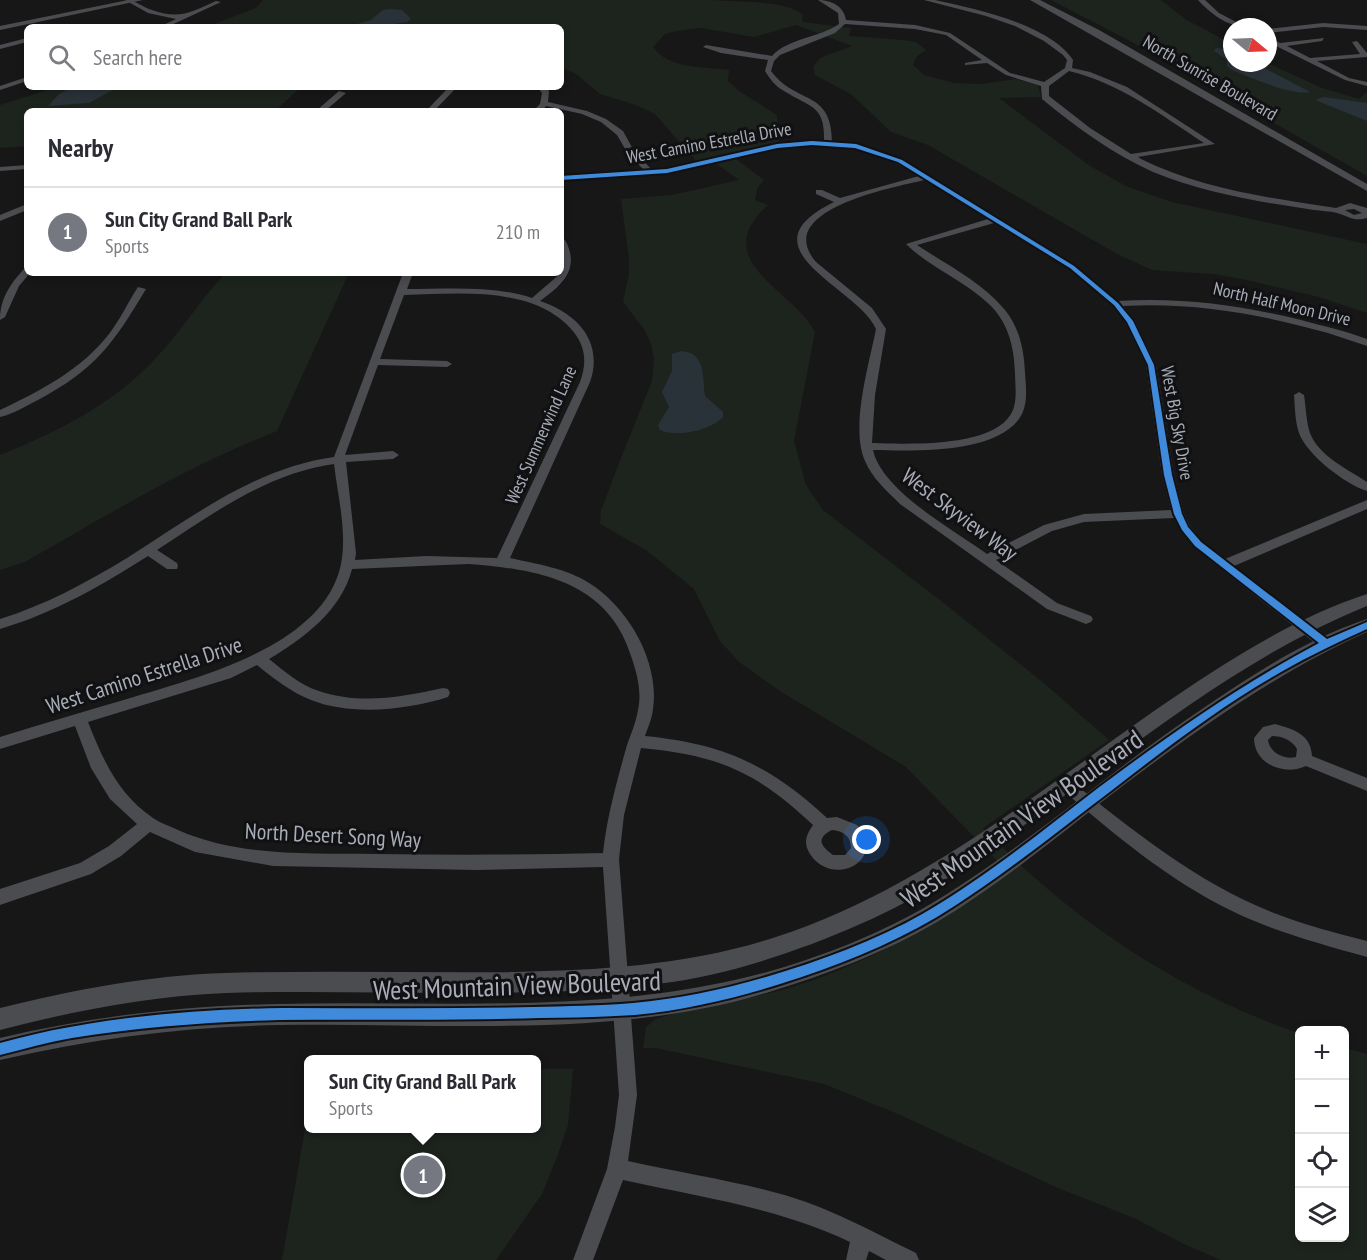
<!DOCTYPE html>
<meta charset="utf-8">
<style>
:root{--surface:#fff;--page:#f7f7f7;--text:#2b2b33;--muted:#7c7c81;--line:#e1e1e2;--accent:#757880}
body{margin:0;font-family:"PT Sans Narrow",sans-serif;background:var(--page);color:var(--text)}
.controls{position:absolute;right:18px;bottom:18px;display:grid;overflow:hidden;border-radius:9px;box-shadow:0 3px 9px #0003}
.controls button{width:54px;height:54px;display:grid;place-items:center;padding:0;border:0;border-bottom:2px solid var(--line);background:var(--surface);color:var(--text);font:30px sans-serif}
.compass{position:absolute;left:1223px;top:18px;width:54px;height:54px;border-radius:50%;background:var(--surface);box-shadow:0 3px 9px #0003;rotate:109deg}
.you{position:absolute;left:867px;top:840px;width:21px;height:21px;margin:-15px;border:4px solid #fff;border-radius:50%;background:#1a73e8;box-shadow:0 0 0 9px #1a73e833}
.badge{display:grid;place-items:center;width:39px;height:39px;border-radius:50%;background:var(--accent);color:#fff;font-size:20px;font-weight:700}
.pin{position:absolute;translate:-50% -50%;border:3px solid #fff;box-shadow:0 2px 6px #0006}
.popup{position:absolute;left:304px;top:1055px;width:237px;height:78px;box-sizing:border-box;display:grid;place-content:center;border-radius:9px;background:var(--surface);filter:drop-shadow(0 2px 4px #0005);font-size:20px;white-space:nowrap;color:var(--muted)}
.popup b{font-size:22px;color:var(--text)}
.popup::after{content:'';position:absolute;left:50%;top:100%;margin-left:-12px;border:12px solid transparent;border-top-color:var(--surface)}
.list{margin:0;padding:0;list-style:none}
h2{display:flex;justify-content:space-between;align-items:center;height:78px;margin:0;padding:0 24px;font-size:26px}
h2 small{font-size:20px;font-weight:400;color:var(--muted)}
.list li{display:grid;grid-template-columns:39px 1fr auto;gap:18px;align-items:center;box-sizing:border-box;height:90px;padding:0 24px;border-top:2px solid var(--line)}
.list b{display:block;font-size:22px;white-space:nowrap}
.list p{margin:0;font-size:20px;white-space:nowrap;color:var(--muted)}
.list em{font-size:20px;font-style:normal;color:var(--muted)}
.icon{flex:none;width:33px;height:33px;fill:none;stroke:currentColor;stroke-width:2;stroke-linecap:round;stroke-linejoin:round}
.map{position:relative;flex:none;width:1367px;height:1260px;overflow:hidden}
.search{position:absolute;background:var(--surface);box-shadow:0 3px 9px #0003;left:24px;top:24px;width:540px;height:66px;display:flex;align-items:center;gap:15px;box-sizing:border-box;padding:0 21px;border-radius:9px;color:var(--muted);font-size:22px}
.panel{position:absolute;background:var(--surface);box-shadow:0 3px 9px #0003;left:24px;top:108px;width:540px;height:168px;border-radius:9px}
.map>svg:first-child{display:block}
</style>
<div class="map">
<svg width="1367" height="1260" viewBox="0 0 1367 1260">
<rect width="100%" height="100%" fill="#171717"/>
<path fill="#1d241e" d="M263 0H712C736 2 787 0 803 15L802 22 851 28 849 36 903 40 916 42 926 50 917 56 913 65 924 75 954 83 980 84 1016 79 1038 85 1041 97 999 98 1090 166 1128 187 1172 202 1367 244V313L1319 297 1242 279 1213 274 1152 270 1117 254 928 145 891 132 852 95 815 75 813 67 820 58 852 46 796 25 754 37 701 28 677 31 665 34 653 47C668 69 705 67 729 70L728 81 739 91 777 115 779 148 736 159 764 180 758 187 755 200 768 205C706 261 793 289 815 332L794 441 806 485 823 510 950 608 1045 684 1109 740 983 828C1070 919 1179 992 1299 1033L1300 1238H1344L1345 1048 1367 1054V1260H1221L1184 1244 1134 1218 1058 1188 898 1114 824 1084 656 1048H643L646 1027 656 1019C702 1004 752 1000 799 985 874 960 945 920 1009 873L906 767 780 691 739 662 720 641 694 589 646 550 600 524 601 511 619 463 652 381 654 359 651 344 644 329 623 302 629 274V258L621 199 672 195 739 180 710 159 697 162 655 114 636 105 600 94 575 73 561 68V27H206L256 8Z
M1051 0H1161L1185 19 1232 44V63H1267L1322 88 1359 99 1367 92V176L1132 42Z
M57 87H301L275 111H27V146L0 148V105Z
M217 273H349L277 431C188 466 107 515 25 562L0 570V455C57 432 112 405 155 359 179 334 198 303 222 277Z
M537 1069H573L568 1125 557 1157 542 1194 496 1260H282L309 1107V1128H537Z"/>
<path fill="#2a3239" d="M389 9 402 10 411 19 407 22 375 27H347L371 20 383 10Z
M1216 48 1232 50V63H1255L1310 92C1291 96 1250 77 1232 70L1227 66V60L1214 51Z
M73 87H118L89 103 48 106 59 94Z
M1323 97 1367 103V121L1315 100Z
M681 351C707 353 702 378 705 396L723 412V417C711 430 677 438 660 430L658 425 669 407 662 392 672 371V354Z"/>
<g fill="none" stroke-linecap="round" stroke-linejoin="round">
<path fill="#4b4c50" fill-rule="evenodd" d="M125 0C136 0 142 7 152 10 179 20 192 12 216 1L221 2 167 27H159L176 19 148 13Z
M818 0C831 0 844 6 846 20L915 25 950 33 1010 73 1044 82 1065 68 1067 60 1063 55 1044 41 1015 26 986 16 924 0H935C975 9 1049 24 1073 60L1072 68 1090 72 1127 87 1215 144 1138 157 1141 159C1202 189 1270 198 1336 208L1350 203 1367 208V218C1354 222 1348 216 1337 213 1330 211 1321 211 1314 210 1260 202 1204 193 1153 172 1113 154 1076 127 1042 99L1041 86 1006 75 987 63 965 65V63L982 60 946 35 915 29 845 24 835 33 780 55 774 61 771 71C796 105 832 89 832 142L856 144 903 159 1075 265 1118 301C1181 297 1240 305 1301 320 1323 326 1346 331 1367 339V346C1354 342 1341 337 1328 333 1260 314 1193 302 1123 306L1135 321 1156 365 1174 475 1184 514 1190 526 1202 541 1225 559 1367 500V509L1234 566 1330 639 1332 643 1330 647H1320L1194 547 1174 518 1084 522 1052 531 996 560 1057 603 1091 616 1093 619 1091 622 1086 624 1047 609 900 504C887 491 872 478 865 461 850 427 869 365 876 329 858 287 738 249 834 202L816 194V190H822L840 198 919 176C848 132 792 145 716 162 699 166 683 171 666 173 632 178 596 178 561 180V176L644 170 628 154 617 135 601 122 582 114 546 106 542 111H533L540 104 542 93 537 87H545L549 91 548 102 587 111 606 119 623 131 634 151 652 170 667 169 777 144 824 141C825 105 811 108 784 91 775 86 770 79 765 71L768 60 721 53 703 47 706 45 772 56C788 38 819 38 839 24L838 13ZM1069 71C1120 83 1161 115 1204 143L1131 154 1090 128 1049 96V86ZM925 180 988 219 906 244C930 268 966 281 991 306 1009 325 1014 347 1015 373 1015 386 1018 402 1011 414 991 448 906 444 872 443L875 395 886 329 872 308 816 262C771 210 894 187 925 180ZM1354 209 1362 213 1354 215 1345 210ZM994 223 1069 269 1113 306 1125 322 1146 365 1162 475 1171 510 1084 514 1044 525 987 554C954 530 882 491 873 450 911 451 1001 455 1022 414 1028 401 1026 387 1025 373 1024 350 1020 329 1005 310 982 282 947 265 917 245Z
M1198 0H1205L1219 13 1246 27C1228 27 1210 13 1198 0Z
M1323 23 1367 26V30L1323 27 1268 33V29Z
M1268 37 1280 43 1324 38 1322 41 1287 46 1310 58 1360 54 1352 42 1357 41 1367 53V57L1317 61 1349 78 1367 82V86L1345 80 1276 46 1268 42Z
M27 38V42L0 49V45Z
M27 77V81L0 90V86Z
M449 87H457L434 111H426Z
M339 91 346 93 325 111H316Z
M27 165V169L0 171V167Z
M27 204V210L0 221V215Z
M561 237C566 240 567 243 569 249 577 273 558 288 540 301 577 313 604 342 590 382L510 558C536 564 566 568 589 583 628 607 660 662 653 709 652 719 648 727 645 736 724 744 768 764 827 818L837 817 857 825C888 860 833 889 810 854 803 843 806 835 813 825 757 772 718 755 641 748L624 815 619 859 637 1095 628 1161C678 1172 729 1180 777 1193 827 1206 871 1231 916 1253L919 1260H886L869 1251 866 1260H846L850 1242C779 1208 700 1197 623 1180L593 1260H573L607 1169 615 1127 619 1095 603 867 477 870 273 866 195 852 150 832 121 856 91 874 0 905V889L80 863 109 846 137 824 110 799 91 768 75 726 0 749V737C42 724 85 711 127 699 193 679 316 649 339 572 349 539 338 498 334 464 268 473 212 514 157 550L177 563 178 566 177 569H167L148 556C101 586 54 613 0 629V619C45 605 86 583 127 558 192 517 255 468 334 457L403 273H413L407 289C447 289 493 285 532 298L561 273ZM404 295C458 294 533 285 572 330 586 346 587 363 580 382L497 558 426 556 355 560 356 553 346 462 393 459 399 455 393 451 345 455 378 365 447 367 452 364 447 361 380 359ZM468 564C537 569 608 581 631 656 637 673 642 692 638 710 636 722 631 734 627 745 617 781 607 816 603 853 527 855 451 855 375 854 309 853 239 857 178 830 170 826 160 823 153 818 118 794 103 760 88 722L231 678 257 665C274 679 291 692 311 700 351 716 408 710 448 697L450 693 448 689 443 688C402 697 360 705 319 691 300 685 284 671 269 659 303 639 342 610 352 569ZM832 830C843 831 851 836 851 848L845 855H833C820 846 816 838 832 830Z
M27 268V273H30L19 286 5 317 0 320C0 299 10 284 24 269Z
M138 287 146 289C113 344 96 369 38 400 26 406 13 414 0 417V410C40 391 81 370 109 334 120 320 128 302 138 287Z
M1299 392 1304 395C1306 407 1306 421 1310 433 1319 456 1347 469 1367 482V491C1345 484 1307 455 1299 433 1295 421 1295 408 1294 395Z
M1275 724C1293 729 1311 734 1312 756L1367 778V791L1306 766C1285 776 1254 765 1254 738L1263 727ZM1272 736C1282 736 1292 740 1297 749L1296 757C1284 760 1270 753 1268 740Z
M1065 778 1070 780C1133 831 1198 883 1274 913 1304 925 1336 933 1367 941V957C1321 944 1275 932 1232 911 1168 880 1114 834 1060 788L1057 784 1060 780Z"/>
<path fill="#4b4c50" fill-rule="evenodd" d="M128 0H143L0 30V26Z
M1030 0H1040L1099 30 1367 184V191Z
M1367 594V606C1212 669 1090 785 952 875 890 915 819 944 749 965 680 986 609 990 537 992 433 995 330 990 226 993 150 996 73 1011 0 1030V1008C73 990 150 975 226 973 321 970 418 973 514 972 603 970 690 965 776 937 917 891 1034 795 1154 711 1218 667 1292 618 1367 594Z
M1367 619V632C1269 676 1184 739 1099 804 1047 845 994 888 937 922 884 953 825 975 766 993 612 1040 439 1022 279 1025 183 1027 94 1038 0 1060V1038C93 1016 183 1006 278 1004 453 1000 632 1018 800 962 842 948 883 931 922 909 1022 851 1109 771 1205 707 1255 673 1309 638 1367 619Z"/>
<defs>
<path id="cycleway" d="M812 141 856 144 902 160 1074 266 1118 303 1133 321 1154 365 1172 475 1182 514 1188 527 1201 542 1327 639 1367 622V629C1338 642 1309 656 1281 672 1221 706 1165 749 1111 791 1054 834 998 880 937 917 888 946 834 967 780 984 733 999 684 1010 635 1015 603 1017 571 1018 539 1018 452 1021 366 1019 279 1020 210 1022 141 1027 72 1038 48 1042 24 1049 0 1055V1043C23 1037 46 1031 70 1027 140 1014 212 1009 283 1008 366 1008 449 1009 533 1007 566 1006 600 1006 633 1003 678 999 722 990 766 977 820 961 875 941 924 913 986 877 1042 831 1098 788 1169 735 1240 685 1319 643L1195 546 1182 530 1174 514 1164 475 1148 365 1127 322 1114 305 1070 268 898 162 855 148 812 145 777 148 667 173 561 180V176L667 169 777 144Z"/>
</defs>
<use href="#cycleway" stroke="#111113" stroke-width="4"/>
<use href="#cycleway" fill="#408adc" fill-rule="evenodd"/>
</g>
<g text-anchor="middle" stroke-width="6" stroke-linejoin="round" paint-order="stroke">
<g font-size="18" fill="#a8adb8" stroke="#111113">
<text transform="translate(1210 78) rotate(30)" y="6">North Sunrise Boulevard</text>
<text transform="translate(709 143) rotate(-10)" y="6">West Camino Estrella Drive</text>
<text transform="translate(1282 304) rotate(13)" y="6">North Half Moon Drive</text>
<text transform="translate(1177 423) rotate(80)" y="6">West Big Sky Drive</text>
<text transform="translate(541 435) rotate(-66)" y="6">West Summerwind Lane</text>
</g>
<g font-size="22" fill="#a8adb8" stroke="#111113">
<text transform="translate(960 514) rotate(37)" y="8">West Skyview Way</text>
<text transform="translate(144 675) rotate(-18)" y="8">West Camino Estrella Drive</text>
<text transform="translate(333 835) rotate(3)" y="8">North Desert Song Way</text>
</g>
<g font-size="27" fill="#a8adb8" stroke="#111113">
<text transform="translate(1022 819) rotate(-35)" y="9">West Mountain View Boulevard</text>
<text transform="translate(517 986) rotate(-2)" y="9">West Mountain View Boulevard</text>
</g>
</g>
</svg>
<div class="controls">
<button>+</button>
<button>−</button>
<button><svg class="icon" aria-label="locate" viewBox="0 0 24 24"><circle cx="12" cy="12" r="6"/><path d="M12 2v4M12 18v4M2 12h4M18 12h4"/></svg></button>
<button><svg class="icon" aria-label="layers" viewBox="0 0 24 24"><path d="M12 4l9 5-9 5-9-5zM3 14l9 5 9-5"/></svg></button>
</div>
<svg class="compass" viewBox="-18 -18 36 36"><path d="M0-13l5 13h-10z" fill="#e53935"/><path d="M0 13l5-13h-10z" fill="#7c7c81"/></svg>
<div class="you"></div>
<div class="pin badge" style="left:423px;top:1175px">1</div>
<div class="popup"><b>Sun City Grand Ball Park</b>Sports</div>
<div class="search"><svg class="icon" aria-label="search" viewBox="0 0 24 24"><circle cx="10" cy="10" r="6"/><path d="M15 15l6 6"/></svg>Search here</div>
<section class="panel">
<h2>Nearby<small></small></h2>
<ul class="list">
<li><span class="badge">1</span><div><b>Sun City Grand Ball Park</b><p>Sports</p></div><em>210 m</em></li>
</ul>
</section>
</div>
